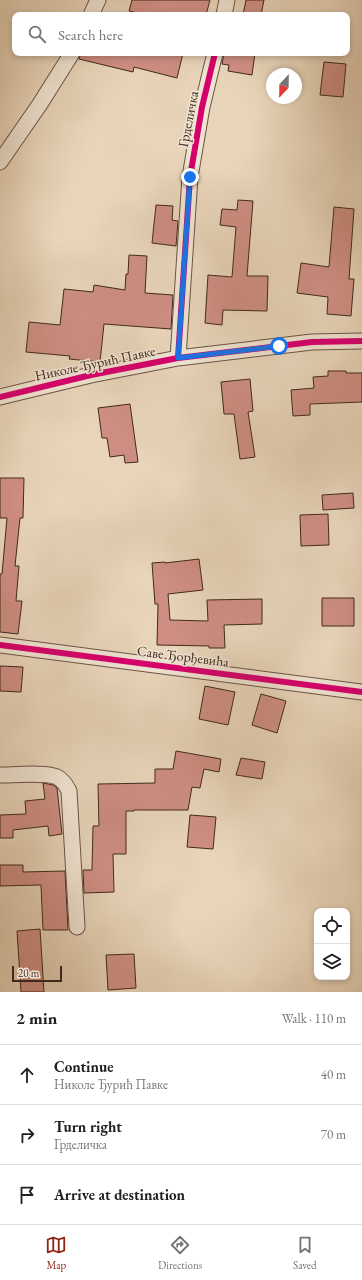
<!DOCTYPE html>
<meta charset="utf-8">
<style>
:root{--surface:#fff;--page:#f6f6f6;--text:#202124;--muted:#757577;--line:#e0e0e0;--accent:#8f2418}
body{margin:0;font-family:"EB Garamond",serif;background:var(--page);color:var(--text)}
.controls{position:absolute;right:12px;bottom:12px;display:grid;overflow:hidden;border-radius:8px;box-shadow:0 2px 6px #0003}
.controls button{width:36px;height:36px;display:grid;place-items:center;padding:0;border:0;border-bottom:1px solid var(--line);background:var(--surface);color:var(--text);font:20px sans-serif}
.compass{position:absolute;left:266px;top:68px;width:36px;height:36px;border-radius:50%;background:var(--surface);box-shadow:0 2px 6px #0003;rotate:202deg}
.scale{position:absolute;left:12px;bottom:10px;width:50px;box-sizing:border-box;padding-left:4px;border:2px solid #40291d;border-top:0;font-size:11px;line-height:14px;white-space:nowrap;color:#40291d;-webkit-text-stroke:3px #f0e3d2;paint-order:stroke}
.stop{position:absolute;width:12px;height:12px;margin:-9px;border:3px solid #1a73e8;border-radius:50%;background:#fff}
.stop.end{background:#1a73e8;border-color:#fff;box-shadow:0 1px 4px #0008}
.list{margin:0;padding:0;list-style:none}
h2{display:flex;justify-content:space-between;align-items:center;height:52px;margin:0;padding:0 16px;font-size:17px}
h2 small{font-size:13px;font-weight:400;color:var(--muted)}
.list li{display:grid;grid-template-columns:26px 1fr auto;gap:12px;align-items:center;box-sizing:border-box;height:60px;padding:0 16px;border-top:1px solid var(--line)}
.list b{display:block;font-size:15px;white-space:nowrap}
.list p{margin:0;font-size:13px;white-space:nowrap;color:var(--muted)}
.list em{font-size:13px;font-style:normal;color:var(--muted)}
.icon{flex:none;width:22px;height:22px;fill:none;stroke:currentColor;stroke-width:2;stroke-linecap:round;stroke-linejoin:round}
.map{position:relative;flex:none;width:362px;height:992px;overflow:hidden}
.search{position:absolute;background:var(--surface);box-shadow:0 2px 6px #0003;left:12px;right:12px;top:12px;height:44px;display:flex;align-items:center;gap:10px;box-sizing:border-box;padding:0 14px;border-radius:8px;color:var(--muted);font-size:15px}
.sheet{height:232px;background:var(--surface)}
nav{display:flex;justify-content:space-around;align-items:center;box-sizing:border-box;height:56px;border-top:1px solid var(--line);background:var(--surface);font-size:11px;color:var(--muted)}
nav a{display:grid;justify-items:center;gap:2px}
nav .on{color:var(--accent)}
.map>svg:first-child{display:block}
</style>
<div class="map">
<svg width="362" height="992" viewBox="0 0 362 992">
<rect width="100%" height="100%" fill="#e8d4b9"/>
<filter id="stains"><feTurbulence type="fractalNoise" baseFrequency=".005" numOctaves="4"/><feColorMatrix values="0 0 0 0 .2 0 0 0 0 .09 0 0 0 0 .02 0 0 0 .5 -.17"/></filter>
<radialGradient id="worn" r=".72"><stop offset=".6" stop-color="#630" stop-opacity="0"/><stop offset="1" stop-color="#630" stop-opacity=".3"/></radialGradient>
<path fill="#ce8e83" stroke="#40291d" d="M132 0H210L206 15H145L129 11Z
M246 0H264L261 15H243Z
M81 53H183L177 78 134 67 133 72 79 59Z
M224 53H255L252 75 228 71 229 65 222 64Z
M324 62 346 64 343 97 320 95Z
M238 200 253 201 247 276H268L267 311 223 310 222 325 205 323 208 275 232 277 236 227 220 225 222 209 237 210Z
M156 205 173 206 172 220 178 221 176 246 152 243Z
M334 207 354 209 349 279H354L351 316 327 314 328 297 297 293 301 263 329 267Z
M129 255 147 256 145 293 173 295 171 329 104 324 100 362 69 359 70 356 26 352 29 322 60 325 64 289 93 292 94 285 125 290 126 274H128Z
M328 371H346V373H362V402L310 404V415L293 416 291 390 314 388 313 377 328 376Z
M250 379 253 411 248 412 255 457 240 459 234 414H224L221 382Z
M130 404 138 462 125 463 124 455 110 457 107 438H102L98 408Z
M0 478H24L23 518H20L15 566H19L16 601H22L18 634 0 632V574H2L7 518H0Z
M353 493 354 508 323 510 322 495Z
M328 514 329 545 301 546 300 515Z
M199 559 203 590 168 594 170 620 208 621 207 600 262 599V624L224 625 225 648H209V646L157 645 158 604H155L152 563 165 562V563Z
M322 598H354V626H322Z
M0 666 23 667 21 692 0 691Z
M205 686 235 692 228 725 199 719Z
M261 694 286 701 277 733 252 725Z
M176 751 221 759 219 772 204 769 200 788 192 787 188 810H134V811H126V854H113L114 892 84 893 83 870H92L93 826H99L98 784 155 783V769H173Z
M241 758 265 762 262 779 236 775Z
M43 783 53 785 57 788 62 834 49 836 48 826 13 830V838H0V815L26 814 25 801 45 799Z
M190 815 216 817 213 849 187 847Z
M0 865H23V872L65 871 68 930H43L41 885 0 886Z
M40 929 44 992H21L17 931Z
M134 954 136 988 108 990 106 955Z"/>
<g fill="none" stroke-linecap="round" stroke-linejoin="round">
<defs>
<path id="street" d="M91 15 98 0
M224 15 227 0
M0 162 40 104 72 53
M178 358 190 177 202 107 215 53
M0 397 91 375 178 358 312 342 362 341
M0 645 362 692
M0 775C13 775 47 772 57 777 63 780 66 785 69 791L77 927"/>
</defs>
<use href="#street" stroke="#6a5444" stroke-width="17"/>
<use href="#street" stroke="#f0e3d2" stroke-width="15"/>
<defs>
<path id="cycleway" d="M178 358 190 177 202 107 215 53
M0 397 91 375 178 358 312 342 362 341
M0 645 362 692"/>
</defs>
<use href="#cycleway" stroke="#f0e3d2" stroke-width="8"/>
<use href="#cycleway" stroke="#d6006c" stroke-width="6"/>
</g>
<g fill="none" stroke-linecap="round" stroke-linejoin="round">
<path stroke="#1a73e8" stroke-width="5" d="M190 177 178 358 279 346"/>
</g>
<g text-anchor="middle" stroke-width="3" stroke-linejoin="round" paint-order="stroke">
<g font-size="14" fill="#40291d" stroke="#f0e3d2">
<text transform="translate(188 119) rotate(-79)" y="5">Грделичка</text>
<text transform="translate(95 363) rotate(-12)" y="5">Николе Ђурић Павке</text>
<text transform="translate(183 656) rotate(7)" y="5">Саве Ђорђевића</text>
</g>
</g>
<rect width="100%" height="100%" filter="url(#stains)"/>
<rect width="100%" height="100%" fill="url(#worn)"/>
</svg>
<div class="controls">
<button><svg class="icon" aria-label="locate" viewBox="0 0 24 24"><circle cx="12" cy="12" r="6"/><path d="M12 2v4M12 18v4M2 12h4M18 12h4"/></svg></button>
<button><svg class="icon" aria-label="layers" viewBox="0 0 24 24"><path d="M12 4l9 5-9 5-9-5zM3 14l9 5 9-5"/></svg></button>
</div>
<svg class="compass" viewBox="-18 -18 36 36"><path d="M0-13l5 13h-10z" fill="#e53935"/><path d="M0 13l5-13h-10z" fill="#757577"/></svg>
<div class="scale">20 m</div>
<div class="stop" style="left:279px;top:346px"></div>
<div class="stop end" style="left:190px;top:177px"></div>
<div class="search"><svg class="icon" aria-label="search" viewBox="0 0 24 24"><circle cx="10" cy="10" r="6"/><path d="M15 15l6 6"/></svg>Search here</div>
</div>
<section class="sheet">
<h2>2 min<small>Walk · 110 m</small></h2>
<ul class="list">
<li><svg class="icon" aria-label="ahead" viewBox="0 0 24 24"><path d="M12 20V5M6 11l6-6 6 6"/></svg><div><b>Continue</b><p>Николе Ђурић Павке</p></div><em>40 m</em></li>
<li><svg class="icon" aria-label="right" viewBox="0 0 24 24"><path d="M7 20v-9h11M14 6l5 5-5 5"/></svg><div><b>Turn right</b><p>Грделичка</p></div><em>70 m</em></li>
<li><svg class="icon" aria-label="arrive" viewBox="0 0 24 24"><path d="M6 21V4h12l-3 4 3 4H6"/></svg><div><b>Arrive at destination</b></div></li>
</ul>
</section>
<nav>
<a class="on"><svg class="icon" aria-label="map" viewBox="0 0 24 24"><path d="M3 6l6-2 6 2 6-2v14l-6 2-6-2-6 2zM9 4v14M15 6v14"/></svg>Map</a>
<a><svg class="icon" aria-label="directions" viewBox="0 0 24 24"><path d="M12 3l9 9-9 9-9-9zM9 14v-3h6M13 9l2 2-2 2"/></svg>Directions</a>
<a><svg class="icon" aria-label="saved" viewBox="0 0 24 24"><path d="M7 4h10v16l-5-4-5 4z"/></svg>Saved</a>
</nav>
